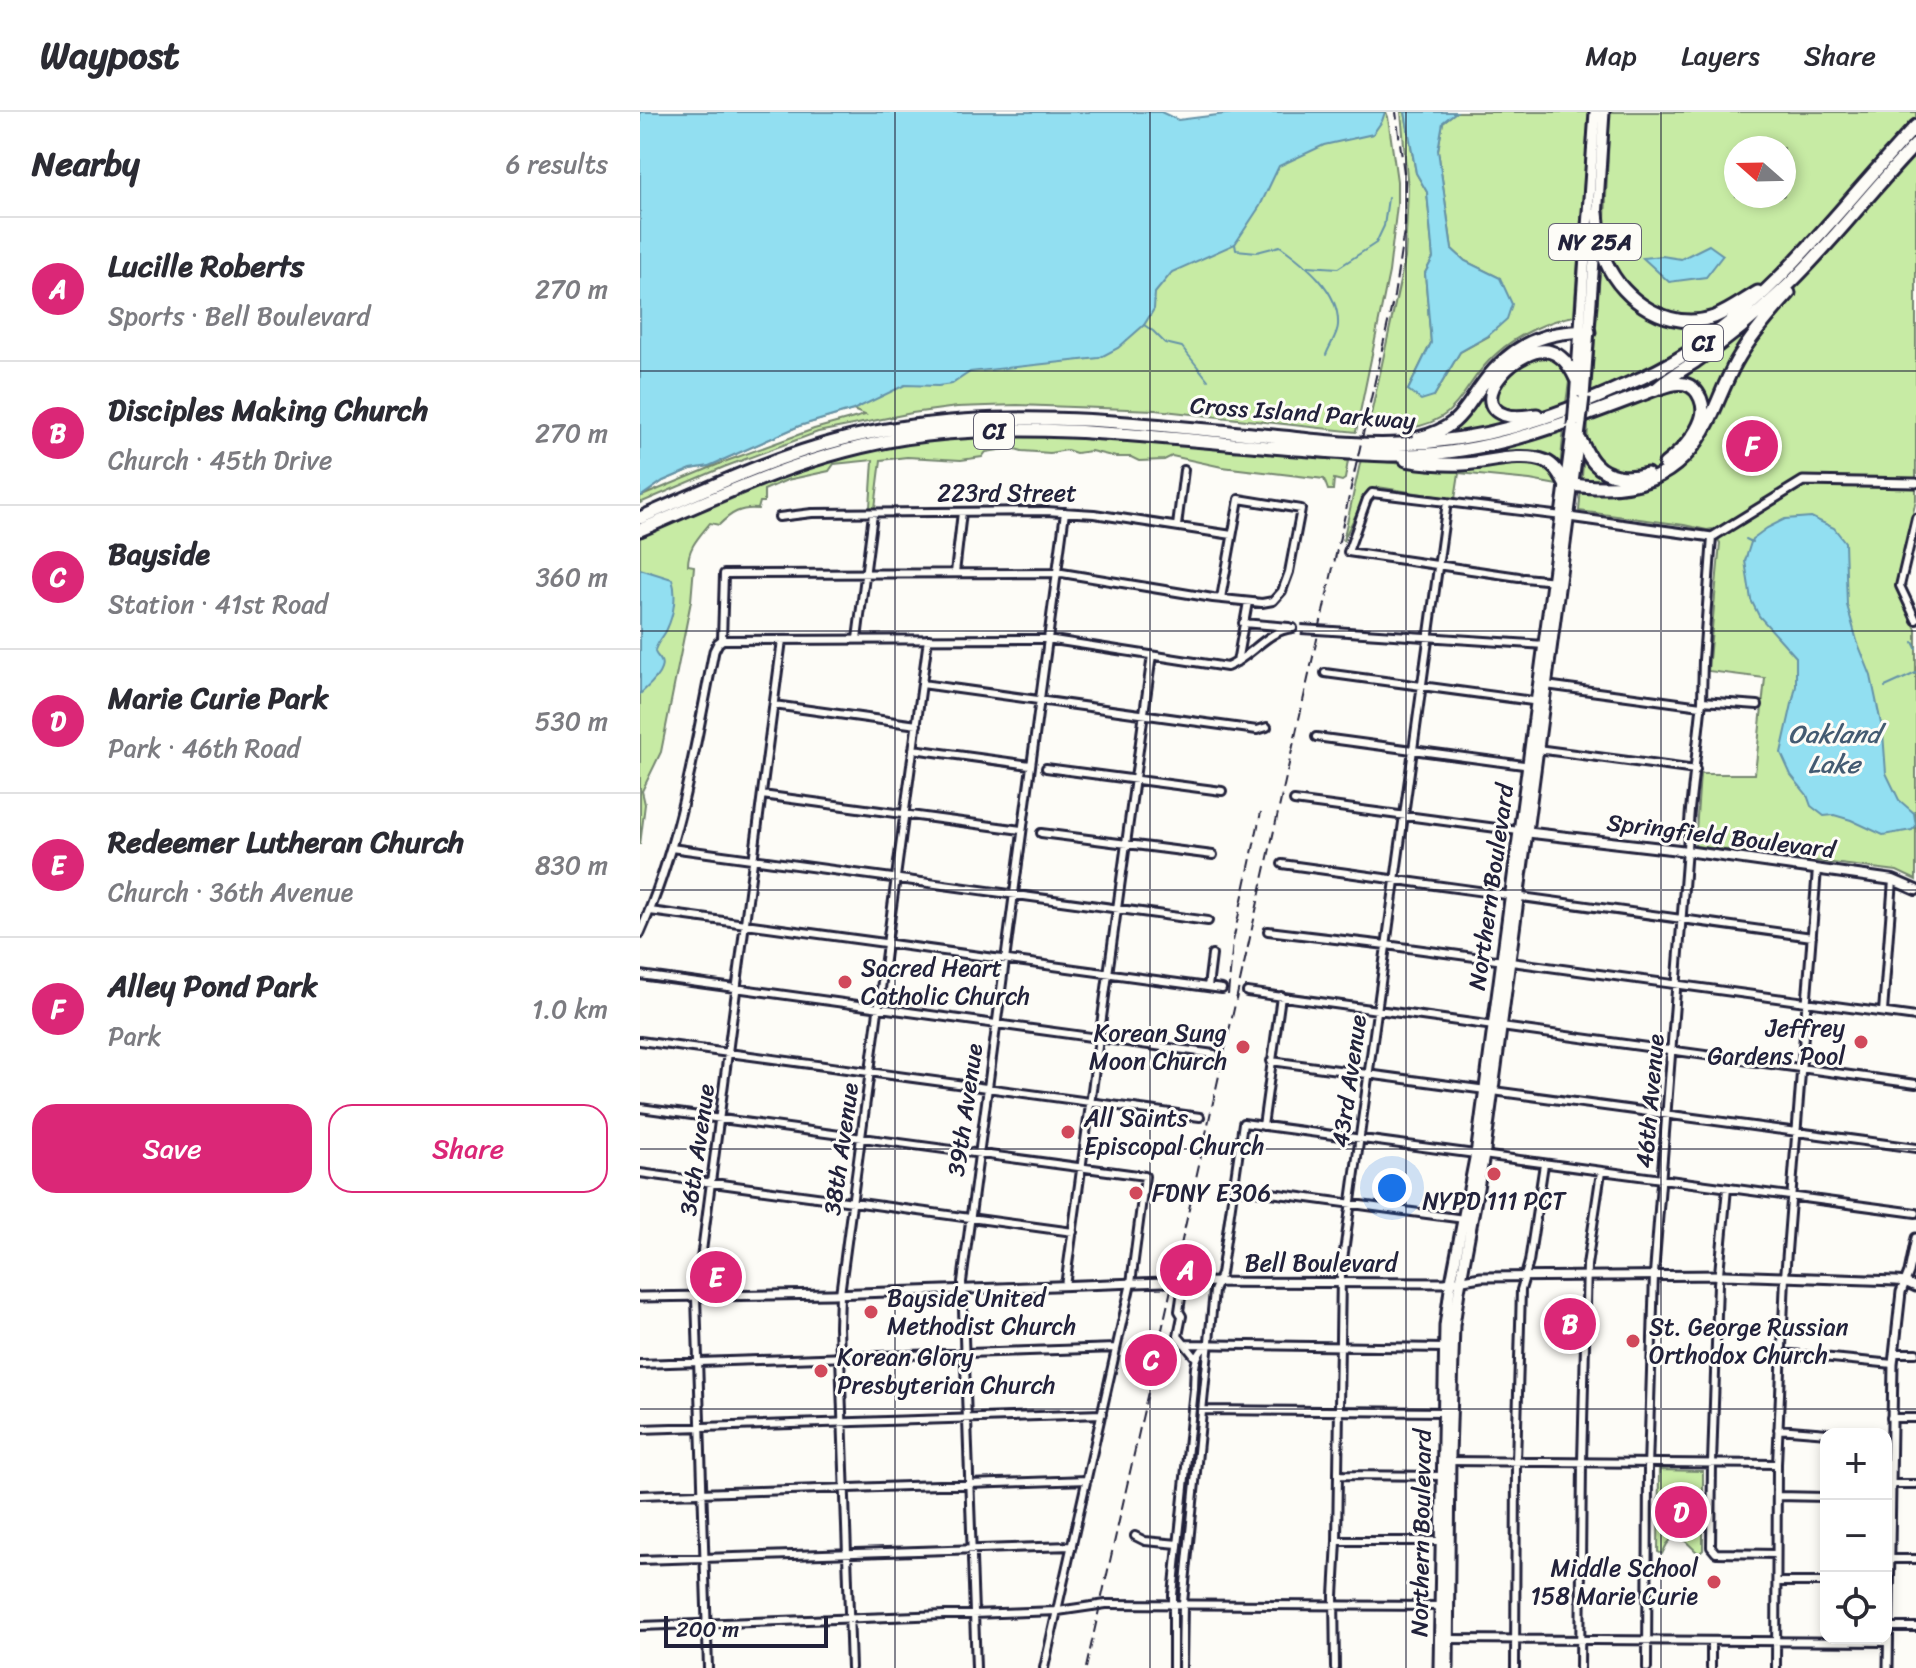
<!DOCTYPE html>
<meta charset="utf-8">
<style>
:root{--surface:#fff;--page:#f7f7f7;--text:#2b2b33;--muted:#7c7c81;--line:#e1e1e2;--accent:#db2777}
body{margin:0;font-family:Sriracha,sans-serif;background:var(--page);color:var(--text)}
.controls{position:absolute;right:24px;bottom:24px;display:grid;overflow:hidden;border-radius:16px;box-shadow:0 4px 12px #0003}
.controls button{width:72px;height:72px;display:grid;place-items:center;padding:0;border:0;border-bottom:2px solid var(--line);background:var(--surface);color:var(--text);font:40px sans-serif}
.compass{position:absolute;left:1084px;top:24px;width:72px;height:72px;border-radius:50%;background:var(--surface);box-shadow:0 4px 12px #0003;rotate:290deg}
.scale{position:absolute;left:24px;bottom:20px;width:164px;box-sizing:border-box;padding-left:8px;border:4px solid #22223b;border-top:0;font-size:22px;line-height:28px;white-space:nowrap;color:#22223b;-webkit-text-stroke:6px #fdfcf7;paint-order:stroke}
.you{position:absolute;left:752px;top:1076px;width:28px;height:28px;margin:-20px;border:6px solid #fff;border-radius:50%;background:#1a73e8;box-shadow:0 0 0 12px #1a73e833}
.badge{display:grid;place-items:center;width:52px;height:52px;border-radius:50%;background:var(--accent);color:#fff;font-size:26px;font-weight:700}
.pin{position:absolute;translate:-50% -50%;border:4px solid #fff;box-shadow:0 2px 8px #0006}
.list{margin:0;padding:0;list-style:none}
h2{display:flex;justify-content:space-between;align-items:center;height:104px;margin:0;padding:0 32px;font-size:34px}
h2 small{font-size:26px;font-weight:400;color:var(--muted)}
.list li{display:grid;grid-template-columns:52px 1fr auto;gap:24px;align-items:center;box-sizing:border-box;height:144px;padding:0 32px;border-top:2px solid var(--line)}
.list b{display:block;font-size:30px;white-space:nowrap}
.list p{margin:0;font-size:26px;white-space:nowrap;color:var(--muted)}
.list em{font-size:26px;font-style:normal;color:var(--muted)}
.actions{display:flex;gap:16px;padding:24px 32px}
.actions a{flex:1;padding:18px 0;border:2px solid var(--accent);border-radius:24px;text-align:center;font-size:28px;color:var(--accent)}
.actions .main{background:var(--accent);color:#fff}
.icon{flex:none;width:44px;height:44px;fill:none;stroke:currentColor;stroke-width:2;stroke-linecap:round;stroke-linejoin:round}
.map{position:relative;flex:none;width:1276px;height:1556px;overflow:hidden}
header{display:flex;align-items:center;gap:48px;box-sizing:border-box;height:112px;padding:0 40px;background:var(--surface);border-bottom:2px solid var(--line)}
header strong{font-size:38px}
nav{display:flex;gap:44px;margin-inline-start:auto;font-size:28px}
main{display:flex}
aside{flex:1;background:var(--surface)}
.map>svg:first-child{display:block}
</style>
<header>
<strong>Waypost</strong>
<nav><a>Map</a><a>Layers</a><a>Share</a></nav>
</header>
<main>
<aside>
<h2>Nearby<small>6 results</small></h2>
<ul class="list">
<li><span class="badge">A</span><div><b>Lucille Roberts</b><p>Sports · Bell Boulevard</p></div><em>270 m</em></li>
<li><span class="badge">B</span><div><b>Disciples Making Church</b><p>Church · 45th Drive</p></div><em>270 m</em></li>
<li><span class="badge">C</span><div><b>Bayside</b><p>Station · 41st Road</p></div><em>360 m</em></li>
<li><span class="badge">D</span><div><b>Marie Curie Park</b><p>Park · 46th Road</p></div><em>530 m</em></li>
<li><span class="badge">E</span><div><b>Redeemer Lutheran Church</b><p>Church · 36th Avenue</p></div><em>830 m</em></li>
<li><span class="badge">F</span><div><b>Alley Pond Park</b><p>Park</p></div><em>1.0 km</em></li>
</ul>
<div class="actions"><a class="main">Save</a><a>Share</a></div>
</aside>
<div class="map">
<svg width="1276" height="1556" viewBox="0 0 1276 1556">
<rect width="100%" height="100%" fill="#fdfcf7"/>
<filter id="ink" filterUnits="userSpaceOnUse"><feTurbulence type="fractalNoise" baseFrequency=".0125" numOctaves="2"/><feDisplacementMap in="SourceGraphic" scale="16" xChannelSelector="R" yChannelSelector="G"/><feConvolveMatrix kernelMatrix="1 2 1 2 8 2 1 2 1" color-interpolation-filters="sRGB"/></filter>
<g filter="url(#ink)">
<path fill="#c7eba4" stroke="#748670" stroke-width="2" fill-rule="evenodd" d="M739 0H746L748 5 757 69V93L749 160 716 320 515 298 377 293 317 295 272 301 178 320 84 355 0 391V322ZM213 298 225 303 174 317 84 350 2 384 23 369 51 357 69 354 159 314Z
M761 0H765L776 61 787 80 793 146 785 161 791 231 768 278 794 284 820 240 849 224 860 166 825 149 812 137 798 38 803 10 816 0H949C945 68 938 136 934 204 907 209 877 223 856 242 820 273 824 308 769 316 758 317 742 319 732 314L730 307 765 146 768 77Z
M970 0H1276V388L1256 474 1276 517V768L1257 759 1055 734 1060 662H1115L1125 566 1068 559 1080 431 1072 417 1067 418 1044 413 939 399 944 341 947 343 948 308 952 304 954 281 951 282 961 147 963 150ZM1096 36H1144V84H1096Z
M908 242 927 256 925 259 929 270 926 291 895 301 864 300 853 287 856 274 883 247Z
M852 265 847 280 870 308C849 319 816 322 792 326Z
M924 316 920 356 914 350 798 349V345Z
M393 323 483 327 708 349 705 367 702 369 694 367 693 378H688L684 367 582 355 532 344 524 348 499 349 491 345H476L451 339 436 341 427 338 410 341 382 339 372 336 346 340 342 345 321 348 267 345 241 348 235 396 230 395 233 348 194 352 189 359 147 368 124 378V390H120L118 397C101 395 91 401 79 413L70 411C59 425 48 435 48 453L54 454 51 489 21 640 2 679 5 692 0 733V421C64 394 131 359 199 344 263 329 328 325 393 323Z
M721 347 779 354 880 349 909 354 915 364 917 373 890 368 819 361 815 387 738 375 726 382 703 429Z
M1019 1358 1063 1359V1438L1059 1442 1037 1421 1027 1432 1022 1442 1018 1440Z"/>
<path fill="#92dff1" stroke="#6593a8" stroke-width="2" d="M0 0H521L538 8 601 0H745L742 9 733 22 684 33 639 54 620 94 595 132 532 160 515 181 514 197 504 213 478 236 459 246 330 260 312 272 298 274 265 273 213 298 159 314 69 354 51 357 23 369 0 385Z
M765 0H816L803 10 798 38 812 137 825 149 860 166 872 192 867 207 848 224 820 240 794 284 781 288 768 278 791 231 785 161 793 146 787 80 776 61Z
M1069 133 1083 143 1066 165 1029 170 1003 146 1022 144 1041 147Z
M1171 405 1194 416 1205 430 1207 493 1217 529 1231 564 1243 621 1246 661 1259 688 1274 701 1276 714 1272 718 1243 723 1211 708 1194 703 1184 704 1171 694 1167 683 1151 663 1141 641 1156 574V545L1119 504 1111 488 1105 449 1112 427 1127 416 1145 407Z
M0 457 32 467C37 482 34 502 27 517 25 523 14 534 15 540 17 546 24 547 21 557 18 567 7 575 0 582Z"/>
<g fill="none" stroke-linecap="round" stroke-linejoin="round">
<path stroke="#6593a8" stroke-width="2" d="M595 132 596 138 617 140 640 134C665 152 700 179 698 213 698 222 689 234 686 243
M668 154 698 156 736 131 744 114 748 86
M504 213 513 219 525 231 542 235 568 268
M1106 427 1112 430
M1273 530 1276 536
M1245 575 1276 561"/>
<defs>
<path id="minor" d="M139 405 172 401 406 399 454 402 592 423
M1276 406 1260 474 1276 508
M537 414 544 358
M315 461 322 400
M879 465 708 440 727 387 732 381 922 404
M884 466 916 469
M581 486 599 387 661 397 649 460 642 479 633 489 622 491 573 486 422 461 84 462 82 528 407 527 587 555C610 546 627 518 653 516
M603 511 649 515
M693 519 905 533
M217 527 233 402
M597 550 608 490
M685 561 900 590
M282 572 617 618 627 615
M906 573 1061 594
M1062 589 1118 593
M134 593 277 613
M676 625 891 654
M273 637 390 653
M897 637 1056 658
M406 656 582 679
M122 683 381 718
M654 689 879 719
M401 721 573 743
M31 736 568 809
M642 752 1172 825
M10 799 582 877
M628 819 746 833 1276 905
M0 863 574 942
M568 875 572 843
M607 880 1276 972
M1243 900 1253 768
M0 929 560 1005
M631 949 1276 1036
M0 996 505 1064 491 1171 404 1556
M623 1014 641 884
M0 1061 433 1120
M594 1076 824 1107
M1087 1076 1078 1172 1072 1351 1071 1435 1076 1441 1136 1442
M547 1170 542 1179 539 1199 542 1204 538 1224 556 1246
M425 1174 512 543
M544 1232 805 1236
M1141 1241 1253 1252
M1254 1241H1276
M0 1252 476 1236
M563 1298 807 1300
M1251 1306H1276
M0 1317 462 1302
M1138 1317 1200 1322
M806 1349 1137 1352
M698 1363 806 1364
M1251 1372H1276
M0 1383 447 1368
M1138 1384 1186 1385
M495 1424 505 1429 538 1432
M697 1429H801
M1249 1447H1276
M0 1448 432 1434
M1137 1470H1186
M466 1492 802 1494
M0 1514 418 1499 452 1494
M1248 1515H1276
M807 1527 1248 1530
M68 1556 56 1185 142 528
M211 1556 199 1215 200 1182 288 527
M336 1556 322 1170 425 400
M533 1556V1483L554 1277C555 1259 552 1243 569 1232
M542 1556 543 1491 574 1179 581 1162 603 1011 1276 1101
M695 1556 694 1484 697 1429 701 1162 807 390
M875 1556 876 1350 881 1178 889 1150 904 1052
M940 1556 942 1350 947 1153 961 1060
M1007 1556 1008 1356 1014 1162 1050 698 1062 589 1063 548 1072 425
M1071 1556V1529
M1136 1556 1137 1352 1145 1165 1177 757"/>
<path id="tertiary" d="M929 405 1072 425 1163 369 1276 371
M0 821C40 732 55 635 74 539L78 531 82 528
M537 1170 805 1171 841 1165 1085 1163 1256 1169 1265 1170 1276 1175
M0 1185 192 1182 524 1170
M1248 1556 1253 1252 1261 1180 1269 1160 1276 1126"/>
<path id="secondary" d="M884 720 1039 738 1253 768 1276 778"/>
<path id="primary" d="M957 106 964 0
M944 285 956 121
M935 288 955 0
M799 1556 805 1214 811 1170 837 1036 933 313
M808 1556 810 1343 814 1213 819 1179 845 1038 941 310"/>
<path id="motorway" d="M957 101C959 117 959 135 966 150 983 190 1031 220 1074 205 1090 199 1104 188 1118 180
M1020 276C1028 273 1037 270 1045 272 1060 276 1066 295 1061 308 1055 325 1039 341 1025 352
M897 303C887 304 875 307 865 303 824 290 881 230 911 240 924 244 931 256 936 267
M778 326C826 315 825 290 854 258 879 230 912 218 949 220
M940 328C945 336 948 345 955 352 968 366 989 367 1007 362
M766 348C785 351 803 353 823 352 846 351 882 340 905 349 915 353 920 363 925 372 992 382 1039 371 1070 307 1079 288 1086 268 1096 250 1110 225 1129 203 1149 181
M0 406C67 377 133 345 204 327 242 317 283 312 322 309 426 301 530 315 633 324 674 328 717 334 759 332 840 330 911 307 983 274 1005 265 1026 255 1046 242 1140 182 1200 94 1276 14
M0 418C95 377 182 335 287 323 410 309 533 328 656 337 700 340 745 345 789 342 868 336 942 305 1016 277 1028 266 1042 258 1056 249 1087 228 1116 204 1143 178 1191 133 1230 79 1276 32"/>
</defs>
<use href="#minor" stroke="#22223b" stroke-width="12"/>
<use href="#tertiary" stroke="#22223b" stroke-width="13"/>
<use href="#secondary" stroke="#22223b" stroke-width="14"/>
<use href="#primary" stroke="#22223b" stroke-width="15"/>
<use href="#motorway" stroke="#22223b" stroke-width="17"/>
<use href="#minor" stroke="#fdfcf7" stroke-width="6"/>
<use href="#tertiary" stroke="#fdfcf7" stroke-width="7"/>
<use href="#secondary" stroke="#fdfcf7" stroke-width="8"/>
<use href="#primary" stroke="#fdfcf7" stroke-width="9"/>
<use href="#motorway" stroke="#fdfcf7" stroke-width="11"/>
<path stroke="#22223b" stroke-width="2" stroke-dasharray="12 6" stroke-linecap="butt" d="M588 883 593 829 621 700
M446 1556 754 184 765 112V69L756 0"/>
<defs>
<path id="minor-bridge" d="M661 517 693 519
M452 1494 466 1492"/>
<path id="tertiary-bridge" d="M524 1170H537"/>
<path id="primary-bridge" d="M941 310 944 285
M933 313 935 288"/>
</defs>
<use href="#minor-bridge" stroke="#22223b" stroke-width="12" stroke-linecap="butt"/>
<use href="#tertiary-bridge" stroke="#22223b" stroke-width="13" stroke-linecap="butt"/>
<use href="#primary-bridge" stroke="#22223b" stroke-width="15" stroke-linecap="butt"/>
<use href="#minor-bridge" stroke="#fdfcf7" stroke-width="6"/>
<use href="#tertiary-bridge" stroke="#fdfcf7" stroke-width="7"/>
<use href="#primary-bridge" stroke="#fdfcf7" stroke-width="9"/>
</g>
</g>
<path fill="none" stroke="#22223b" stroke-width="2" stroke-opacity="0.55" d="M255 0V1556M510 0V1556M766 0V1556M1021 0V1556M0 259H1276M0 519H1276M0 778H1276M0 1037H1276M0 1297H1276"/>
<g fill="#d1495b" stroke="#fdfcf7" stroke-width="3">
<circle cx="205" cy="870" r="8"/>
<circle cx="1221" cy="930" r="8"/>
<circle cx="603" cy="935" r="8"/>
<circle cx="428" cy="1020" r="8"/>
<circle cx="854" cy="1062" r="8"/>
<circle cx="496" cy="1081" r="8"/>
<circle cx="231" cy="1200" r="8"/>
<circle cx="993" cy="1229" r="8"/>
<circle cx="181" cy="1259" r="8"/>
<circle cx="1074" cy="1470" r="8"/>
</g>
<g text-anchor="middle" stroke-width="6" stroke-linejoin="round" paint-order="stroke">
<g fill="#fdfcf7" stroke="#646373" stroke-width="2">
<rect x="909" y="112" width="92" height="36" rx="6"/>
<rect x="1043" y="213" width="40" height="36" rx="6"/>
<rect x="334" y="301" width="40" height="36" rx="6"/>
</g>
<g font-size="22" font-weight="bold" fill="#22223b">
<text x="955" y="138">NY 25A</text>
<text x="1063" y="239">CI</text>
<text x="354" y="327">CI</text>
</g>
<g font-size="24" fill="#22223b" stroke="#fdfcf7">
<text transform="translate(663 301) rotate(4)" y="8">Cross Island Parkway</text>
<text x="367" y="389">223rd Street</text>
<text transform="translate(1081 724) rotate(7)" y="8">Springfield Boulevard</text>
<text transform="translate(851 775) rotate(-82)" y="8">Northern Boulevard</text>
<text transform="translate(709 969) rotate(-82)" y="8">43rd Avenue</text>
<text transform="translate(1010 989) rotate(-85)" y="8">46th Avenue</text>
<text transform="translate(325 998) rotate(-82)" y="8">39th Avenue</text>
<text transform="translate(201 1037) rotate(-82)" y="8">38th Avenue</text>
<text transform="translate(57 1038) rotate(-82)" y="8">36th Avenue</text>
<text x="681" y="1159">Bell Boulevard</text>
<text transform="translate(781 1421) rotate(-89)" y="8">Northern Boulevard</text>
</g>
<g font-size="24" fill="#22223b" stroke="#fdfcf7" text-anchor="start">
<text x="221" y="864">Sacred Heart<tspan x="221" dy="28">Catholic Church</tspan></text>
<text x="1205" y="924" text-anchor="end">Jeffrey<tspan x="1205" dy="28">Gardens Pool</tspan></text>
<text x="587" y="929" text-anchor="end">Korean Sung<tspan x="587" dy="28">Moon Church</tspan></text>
<text x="444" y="1014">All Saints<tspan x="444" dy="28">Episcopal Church</tspan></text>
<text x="512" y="1089">FDNY E306</text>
<text x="854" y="1097" text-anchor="middle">NYPD 111 PCT</text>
<text x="247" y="1194">Bayside United<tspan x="247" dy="28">Methodist Church</tspan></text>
<text x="1009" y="1223">St. George Russian<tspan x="1009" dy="28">Orthodox Church</tspan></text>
<text x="197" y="1253">Korean Glory<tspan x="197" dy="28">Presbyterian Church</tspan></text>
<text x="1058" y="1464" text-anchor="end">Middle School<tspan x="1058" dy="28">158 Marie Curie</tspan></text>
</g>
<g font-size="26" font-style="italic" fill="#445b72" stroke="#fdfcf7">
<text x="1194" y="631">Oakland<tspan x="1194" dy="30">Lake</tspan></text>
</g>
</g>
</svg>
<div class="controls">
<button>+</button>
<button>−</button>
<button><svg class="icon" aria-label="locate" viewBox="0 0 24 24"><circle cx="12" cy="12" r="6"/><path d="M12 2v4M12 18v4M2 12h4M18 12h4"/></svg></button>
</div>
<svg class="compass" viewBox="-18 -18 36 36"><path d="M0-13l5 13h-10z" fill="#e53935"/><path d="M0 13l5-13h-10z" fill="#7c7c81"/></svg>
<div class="scale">200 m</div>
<div class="you"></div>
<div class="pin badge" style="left:546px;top:1158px">A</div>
<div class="pin badge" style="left:930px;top:1212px">B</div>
<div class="pin badge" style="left:511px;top:1248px">C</div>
<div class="pin badge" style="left:1041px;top:1400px">D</div>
<div class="pin badge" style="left:76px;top:1165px">E</div>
<div class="pin badge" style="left:1112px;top:334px">F</div>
</div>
</main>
